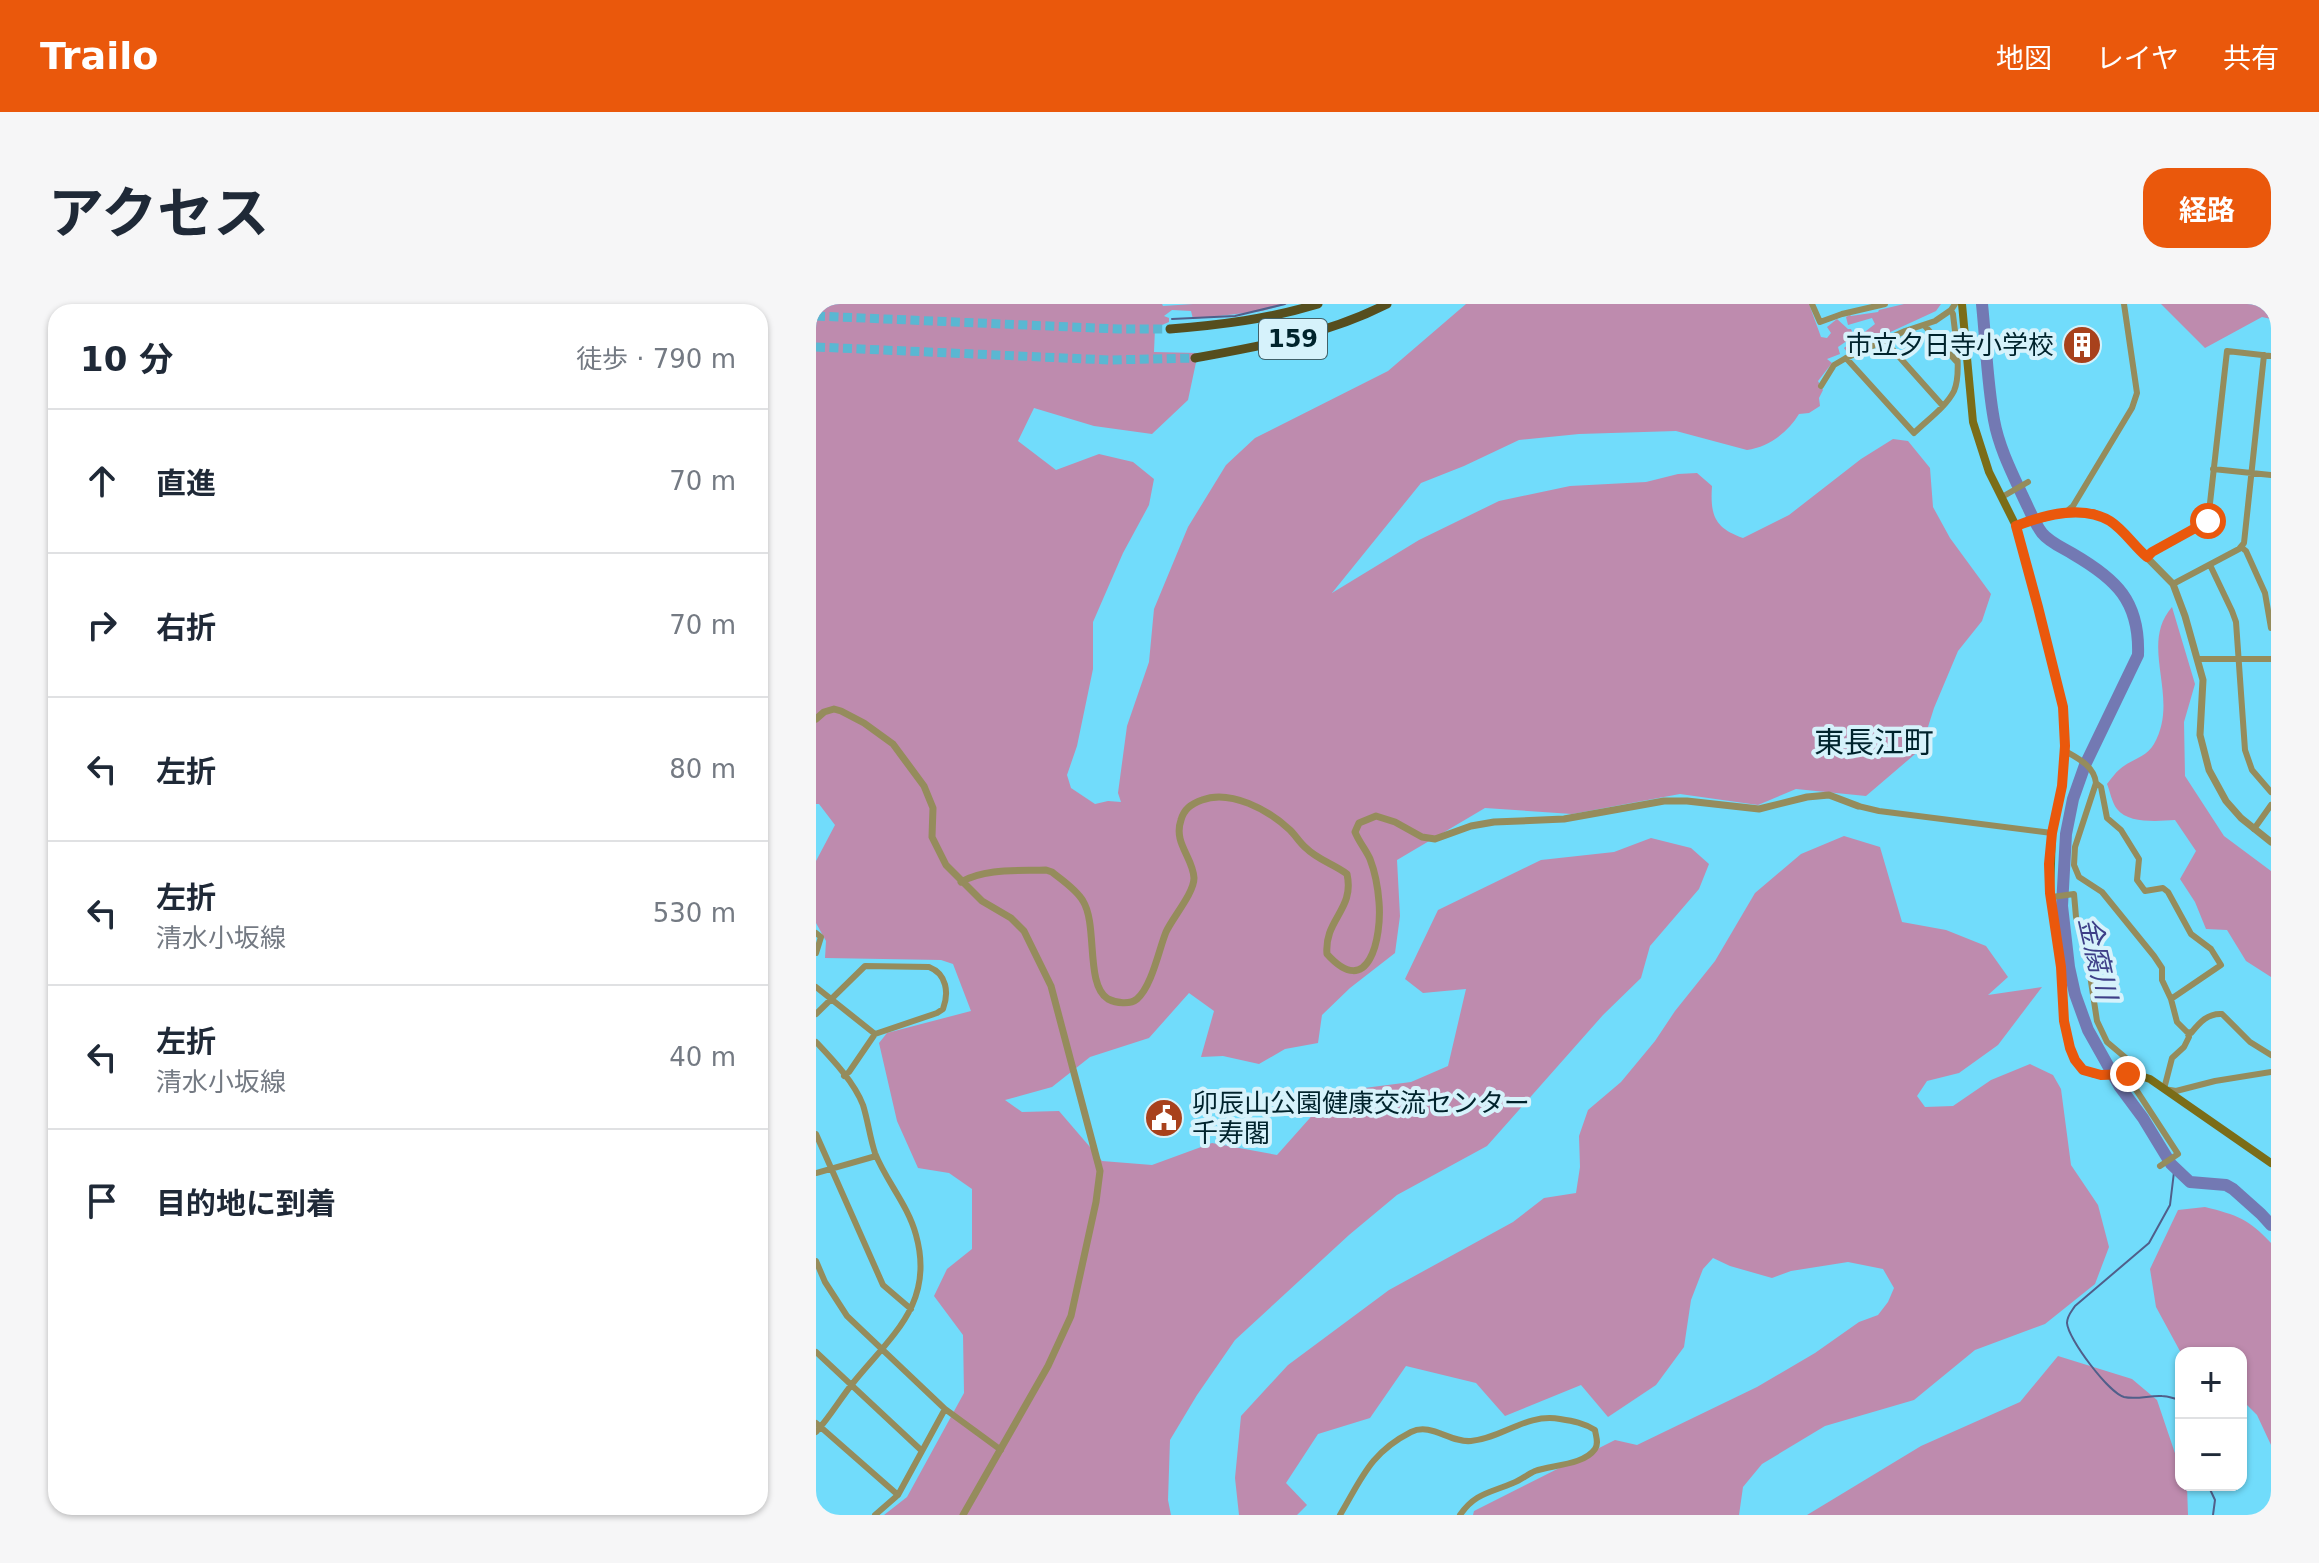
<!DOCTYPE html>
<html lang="ja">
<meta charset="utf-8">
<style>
:root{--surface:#fff;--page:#f6f6f7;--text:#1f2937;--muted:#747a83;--line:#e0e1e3;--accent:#ea580c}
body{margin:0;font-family:"DejaVu Sans","Noto Sans JP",sans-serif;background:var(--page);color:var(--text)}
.controls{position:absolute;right:24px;bottom:24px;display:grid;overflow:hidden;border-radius:16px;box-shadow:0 2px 6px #0004}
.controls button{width:72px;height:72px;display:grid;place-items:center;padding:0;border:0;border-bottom:2px solid var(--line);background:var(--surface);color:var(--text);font:40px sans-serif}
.stop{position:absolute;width:24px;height:24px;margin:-18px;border:6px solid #ea580c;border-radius:50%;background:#fff}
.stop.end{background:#ea580c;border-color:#fff;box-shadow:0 2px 8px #0008}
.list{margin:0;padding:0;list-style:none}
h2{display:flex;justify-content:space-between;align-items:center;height:104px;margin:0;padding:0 32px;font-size:34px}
h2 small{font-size:26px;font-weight:400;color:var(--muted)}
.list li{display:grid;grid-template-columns:52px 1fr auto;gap:24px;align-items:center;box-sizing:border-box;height:144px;padding:0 32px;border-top:2px solid var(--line)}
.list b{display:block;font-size:30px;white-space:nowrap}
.list p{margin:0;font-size:26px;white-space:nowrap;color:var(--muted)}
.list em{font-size:26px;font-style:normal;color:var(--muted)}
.icon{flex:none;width:44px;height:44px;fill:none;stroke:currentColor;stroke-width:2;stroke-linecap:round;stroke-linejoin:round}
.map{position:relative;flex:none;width:1455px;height:1211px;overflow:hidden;border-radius:24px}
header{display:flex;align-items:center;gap:48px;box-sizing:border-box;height:112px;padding:0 40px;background:var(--accent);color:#fff}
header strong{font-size:38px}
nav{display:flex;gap:44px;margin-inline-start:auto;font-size:28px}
.intro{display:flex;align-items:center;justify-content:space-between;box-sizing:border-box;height:192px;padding:0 48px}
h1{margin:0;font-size:56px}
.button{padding:20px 36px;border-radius:24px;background:var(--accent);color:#fff;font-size:28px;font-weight:700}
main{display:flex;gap:48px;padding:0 48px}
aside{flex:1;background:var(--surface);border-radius:24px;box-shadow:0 2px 6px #0004}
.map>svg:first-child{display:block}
</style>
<header>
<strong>Trailo</strong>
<nav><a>地図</a><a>レイヤ</a><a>共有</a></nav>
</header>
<div class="intro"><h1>アクセス</h1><a class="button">経路</a></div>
<main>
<aside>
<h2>10 分<small>徒歩 · 790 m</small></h2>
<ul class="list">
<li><svg class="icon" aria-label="ahead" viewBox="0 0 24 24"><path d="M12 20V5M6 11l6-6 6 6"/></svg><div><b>直進</b></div><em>70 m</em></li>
<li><svg class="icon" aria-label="right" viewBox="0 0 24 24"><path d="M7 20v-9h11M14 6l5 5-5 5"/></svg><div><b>右折</b></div><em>70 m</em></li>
<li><svg class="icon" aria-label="left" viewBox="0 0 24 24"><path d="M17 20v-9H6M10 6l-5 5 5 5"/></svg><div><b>左折</b></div><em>80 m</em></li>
<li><svg class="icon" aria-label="left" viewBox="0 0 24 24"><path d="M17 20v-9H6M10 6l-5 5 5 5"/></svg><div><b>左折</b><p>清水小坂線</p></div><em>530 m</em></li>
<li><svg class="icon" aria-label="left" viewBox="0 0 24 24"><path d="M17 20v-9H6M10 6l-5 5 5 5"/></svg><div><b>左折</b><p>清水小坂線</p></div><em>40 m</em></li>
<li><svg class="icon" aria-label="arrive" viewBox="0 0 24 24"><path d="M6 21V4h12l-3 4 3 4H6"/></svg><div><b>目的地に到着</b></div></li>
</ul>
</aside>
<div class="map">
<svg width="1455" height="1211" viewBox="0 0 1455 1211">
<rect width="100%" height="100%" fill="#71dcfb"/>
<path fill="#be8bae" d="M0 0H346L347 2 377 0H472L446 7 377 15 375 7 356 6 348 12 353 14V18L339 24 338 48 382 49 372 96 336 130 278 122 218 104 202 137 240 166 283 150 317 158 338 175 333 201 307 249 277 318V365L261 442 251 471 255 484 279 500 292 497 305 498 302 489 311 422 333 358 338 305 372 223 410 161 439 134 572 67 650 0H993L1005 33 1011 34 1015 29 1011 23 1021 15 1032 25H1035L1038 32 1022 43 1024 50 1011 55 1016 59 1002 77 1007 86 1003 94 1004 102 993 109 983 110C972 128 953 143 931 146L860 127 763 130 703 136 648 162 605 179 516 289 603 236 683 197 754 182 830 178 862 170 881 169 896 182C894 212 899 224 927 234L973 211 1045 155 1077 135 1092 137 1114 164 1117 203 1134 234 1175 290 1166 317 1142 347 1118 404 1105 445 1050 492 980 485 942 501 864 490 756 510 669 504 581 556 584 612 579 649 534 684 506 711 502 739 469 745 443 760 407 752 385 753 398 707 373 689 333 734 274 753 236 783 189 796 206 808 243 807 286 857 336 861 396 839 461 851 517 788 595 778 632 762 650 685 607 689 589 675 622 606 725 556 798 548 835 534 875 544 893 560 883 585 834 642 825 674 787 711 671 842 581 891 533 931 419 1036 381 1091 354 1136 352 1196 355 1211H68L91 1193 148 1089 147 1031 118 992 131 965 156 945V885L133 869 102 864 81 817 63 739 71 729 155 707 137 660 125 656 9 654 10 637 0 619V557L19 521 3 500H0Z
M1088 0H1125L1120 7 1031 48 1028 44 1059 20 1056 14 1032 21 1030 13 1034 11 1035 12 1062 8 1063 6Z
M1345 0H1455V15L1446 13 1389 44Z
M1356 303 1379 380 1368 418 1369 472 1408 532 1455 567V673L1430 657 1411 626 1390 625 1379 598 1364 575 1380 547 1359 516C1343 517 1312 520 1301 505 1296 499 1294 487 1291 480 1295 475 1299 469 1304 465 1315 455 1330 454 1338 440 1365 393 1322 342 1356 303Z
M1028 532 1064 543 1086 618 1130 626 1170 642 1192 673 1172 691 1226 683 1182 741 1143 769 1111 777 1101 792 1109 803 1137 802 1175 776 1214 760 1237 771 1245 785 1255 861 1282 901 1293 943 1279 980 1229 1020 1159 1046 1098 1096 1009 1122 946 1160 927 1183 923 1211H657L658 1207 799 1136 821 1141 941 1083 999 1049 1043 1018 1062 1011 1072 998 1078 984 1067 965 1032 958 975 967 956 974 914 962 897 954 887 965 875 996 868 1043 840 1081 792 1113 765 1081 689 1112 660 1079 590 1062 554 1114 502 1130 470 1179 491 1201 481 1211H423L419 1174 425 1112 472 1061 573 986 697 918 728 894 760 889 764 863 763 832 772 806 805 778 839 737 859 707 899 657 939 589 985 550Z
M1389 903C1421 911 1433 915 1455 939V1141L1441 1111 1425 1095V1049H1365L1340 1003 1334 965 1362 906Z
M1242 1052 1316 1075 1341 1096 1365 1167V1181L1371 1182 1372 1211H991L1105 1142 1204 1098Z"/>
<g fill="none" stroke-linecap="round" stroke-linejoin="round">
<path stroke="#505f8a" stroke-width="2" d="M356 15 419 12 469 0
M1363 868H1358L1354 901 1333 939 1259 1002C1255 1008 1251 1012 1251 1019 1252 1035 1293 1089 1308 1093 1321 1096 1334 1091 1346 1092 1352 1092 1359 1095 1365 1096
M1392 1181 1399 1196 1397 1211"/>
<path stroke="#7379b3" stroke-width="12" d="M1166 0C1170 38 1171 78 1178 116 1183 144 1197 171 1209 197 1214 207 1219 220 1226 229 1233 238 1247 244 1257 250 1300 275 1324 297 1322 351L1269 461 1257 495 1250 530 1246 602 1253 663 1259 690 1272 726 1304 783 1327 814 1355 860 1374 878 1410 881 1417 885 1445 910 1455 921"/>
<path stroke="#5ab7d2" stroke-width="9" stroke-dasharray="9 4.5" stroke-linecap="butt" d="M0 12 302 25H354
M0 43 293 56 379 54"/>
<path stroke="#958c5c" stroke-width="6" d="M996 0 1004 18 1026 10 1069 0
M1108 21 1140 57
M1069 37 1127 102
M1030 54 1098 129C1111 116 1130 103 1138 87 1146 69 1139 30 1137 10L1135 6 1139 0
M1005 82 1018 61 1030 54 1089 27 1119 17 1135 6
M1397 165 1455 171
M1186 193 1212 178
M1250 208 1257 202 1316 104 1321 89 1308 0
M1425 243 1430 247 1449 289 1455 324
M1331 253 1336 248 1392 217 1411 47 1455 52
M1394 261 1416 307 1420 318 1429 446 1436 466 1455 488
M1357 280 1423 245 1428 239 1448 51
M1382 355H1455
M1249 447C1263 455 1278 462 1280 479L1259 543 1258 561 1263 573 1286 588 1338 652 1346 664V676L1355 695 1361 718 1371 728 1373 733 1368 743 1356 754 1348 785 1360 787 1399 777 1455 768
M1280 479 1285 483 1291 514 1305 526 1323 555 1321 576 1329 587 1347 584 1352 588 1375 630 1395 645 1405 661 1355 695
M1042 502 1063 507 1236 529
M1438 525 1455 501
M1234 589 1236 593 1258 590 1260 613 1271 651 1281 717 1291 738 1317 760V781L1362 850 1344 862
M0 629 5 633 0 649
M0 683 59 730
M0 710 49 662 113 663C131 670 133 689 127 705L121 709 59 730 33 768 28 772
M1371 728 1375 729C1384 718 1392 709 1406 710L1434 738 1455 751
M0 738C17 756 38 778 47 801 52 817 54 834 59 849 70 877 92 901 100 931 119 999 76 1031 37 1079 24 1095 14 1113 0 1128
M0 830 67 981 95 1005
M0 869 60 852
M0 957 9 978 31 1012 129 1105 185 1146
M0 1048 106 1147
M0 1119 82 1191
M59 1211 82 1191 129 1105
M524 1211C546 1174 554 1149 595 1128 615 1118 634 1139 655 1137 687 1134 710 1109 744 1115 757 1117 768 1119 779 1126 780 1133 783 1139 779 1145 768 1161 736 1161 719 1167 712 1170 705 1176 697 1179 674 1189 659 1189 644 1211"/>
<path stroke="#958c5c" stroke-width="7" d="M1200 222 1250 208 1278 209 1296 218 1357 280 1369 312 1387 376 1384 431 1393 466 1410 497 1425 514 1455 538
M0 415 8 408 18 405 25 407 48 419 77 440 108 482 117 504 116 533 130 561 166 597 195 614 208 627 235 682 284 867 280 898 255 1012 232 1062 147 1211
M145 578C169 564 203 567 230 566L236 568C246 576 261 586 267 597 282 621 269 681 292 695 300 699 314 701 321 695 336 682 343 645 350 628 357 613 378 589 378 574 377 553 357 539 365 516 368 505 375 500 386 496 414 485 453 506 474 526 480 532 484 539 490 544 502 556 518 560 531 570 539 606 508 615 511 650 553 697 566 633 563 598 562 585 559 568 554 555 550 546 543 538 539 528L543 519 560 512 579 518 606 533 619 535 655 522 678 518 748 515 848 497H871L943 505 991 493 1013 491 1042 502"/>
<path stroke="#7b6d18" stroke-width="8" d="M1146 0 1157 118 1173 168 1200 222 1222 303 1247 403 1249 442 1246 482 1236 529 1234 589 1245 663 1248 717 1254 744 1259 756 1267 766 1276 769 1285 771 1318 770 1334 775 1455 859"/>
<path stroke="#564e1e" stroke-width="9" d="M354 25C404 21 453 15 502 0
M379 54C445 42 510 31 571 0"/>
</g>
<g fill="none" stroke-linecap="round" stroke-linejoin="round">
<path stroke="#ea580c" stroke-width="10" d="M1312 770 1285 771 1267 766 1259 756 1254 744 1248 717 1245 663 1234 589 1233 560 1236 529 1246 482 1249 442 1247 403 1222 303 1200 222C1228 211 1266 200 1294 217 1308 226 1318 242 1331 253L1336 248 1392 217"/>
</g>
<defs>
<symbol id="building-disc" viewBox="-11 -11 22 22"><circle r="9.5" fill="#a8411c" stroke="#d6f2fb"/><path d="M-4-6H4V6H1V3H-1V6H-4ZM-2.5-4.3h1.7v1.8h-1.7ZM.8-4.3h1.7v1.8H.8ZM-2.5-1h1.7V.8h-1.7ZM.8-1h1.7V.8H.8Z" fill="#fff"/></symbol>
<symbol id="civic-disc" viewBox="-11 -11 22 22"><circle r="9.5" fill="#a8411c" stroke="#d6f2fb"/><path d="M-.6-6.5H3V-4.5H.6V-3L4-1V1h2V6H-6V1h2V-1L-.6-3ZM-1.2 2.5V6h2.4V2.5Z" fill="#fff"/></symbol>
</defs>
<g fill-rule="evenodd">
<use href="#building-disc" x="1244" y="19" width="44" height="44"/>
<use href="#civic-disc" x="326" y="792" width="44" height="44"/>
</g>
<g text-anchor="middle" stroke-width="8" stroke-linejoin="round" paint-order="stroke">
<rect fill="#d6f2fb" stroke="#40616a" stroke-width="2" x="443" y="15" width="68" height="40" rx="6"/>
<g font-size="24" font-weight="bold" fill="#00232c">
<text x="477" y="43">159</text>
</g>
<g font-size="26" fill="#00232c" stroke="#d6f2fb" text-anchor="end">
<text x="1238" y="50">市立夕日寺小学校</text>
<text x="376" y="808" text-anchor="start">卯辰山公園健康交流センター<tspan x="376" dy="30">千寿閣</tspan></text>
</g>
<g font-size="28" font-style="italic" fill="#3e3f88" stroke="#d6f2fb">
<text transform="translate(1282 654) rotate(77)" y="10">金腐川</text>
</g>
<g font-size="30" fill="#00232c" stroke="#d6f2fb">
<text x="1058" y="449">東長江町</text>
</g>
</g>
</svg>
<div class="controls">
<button>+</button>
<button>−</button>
</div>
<div class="stop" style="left:1392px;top:217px"></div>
<div class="stop end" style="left:1312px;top:770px"></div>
</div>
</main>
